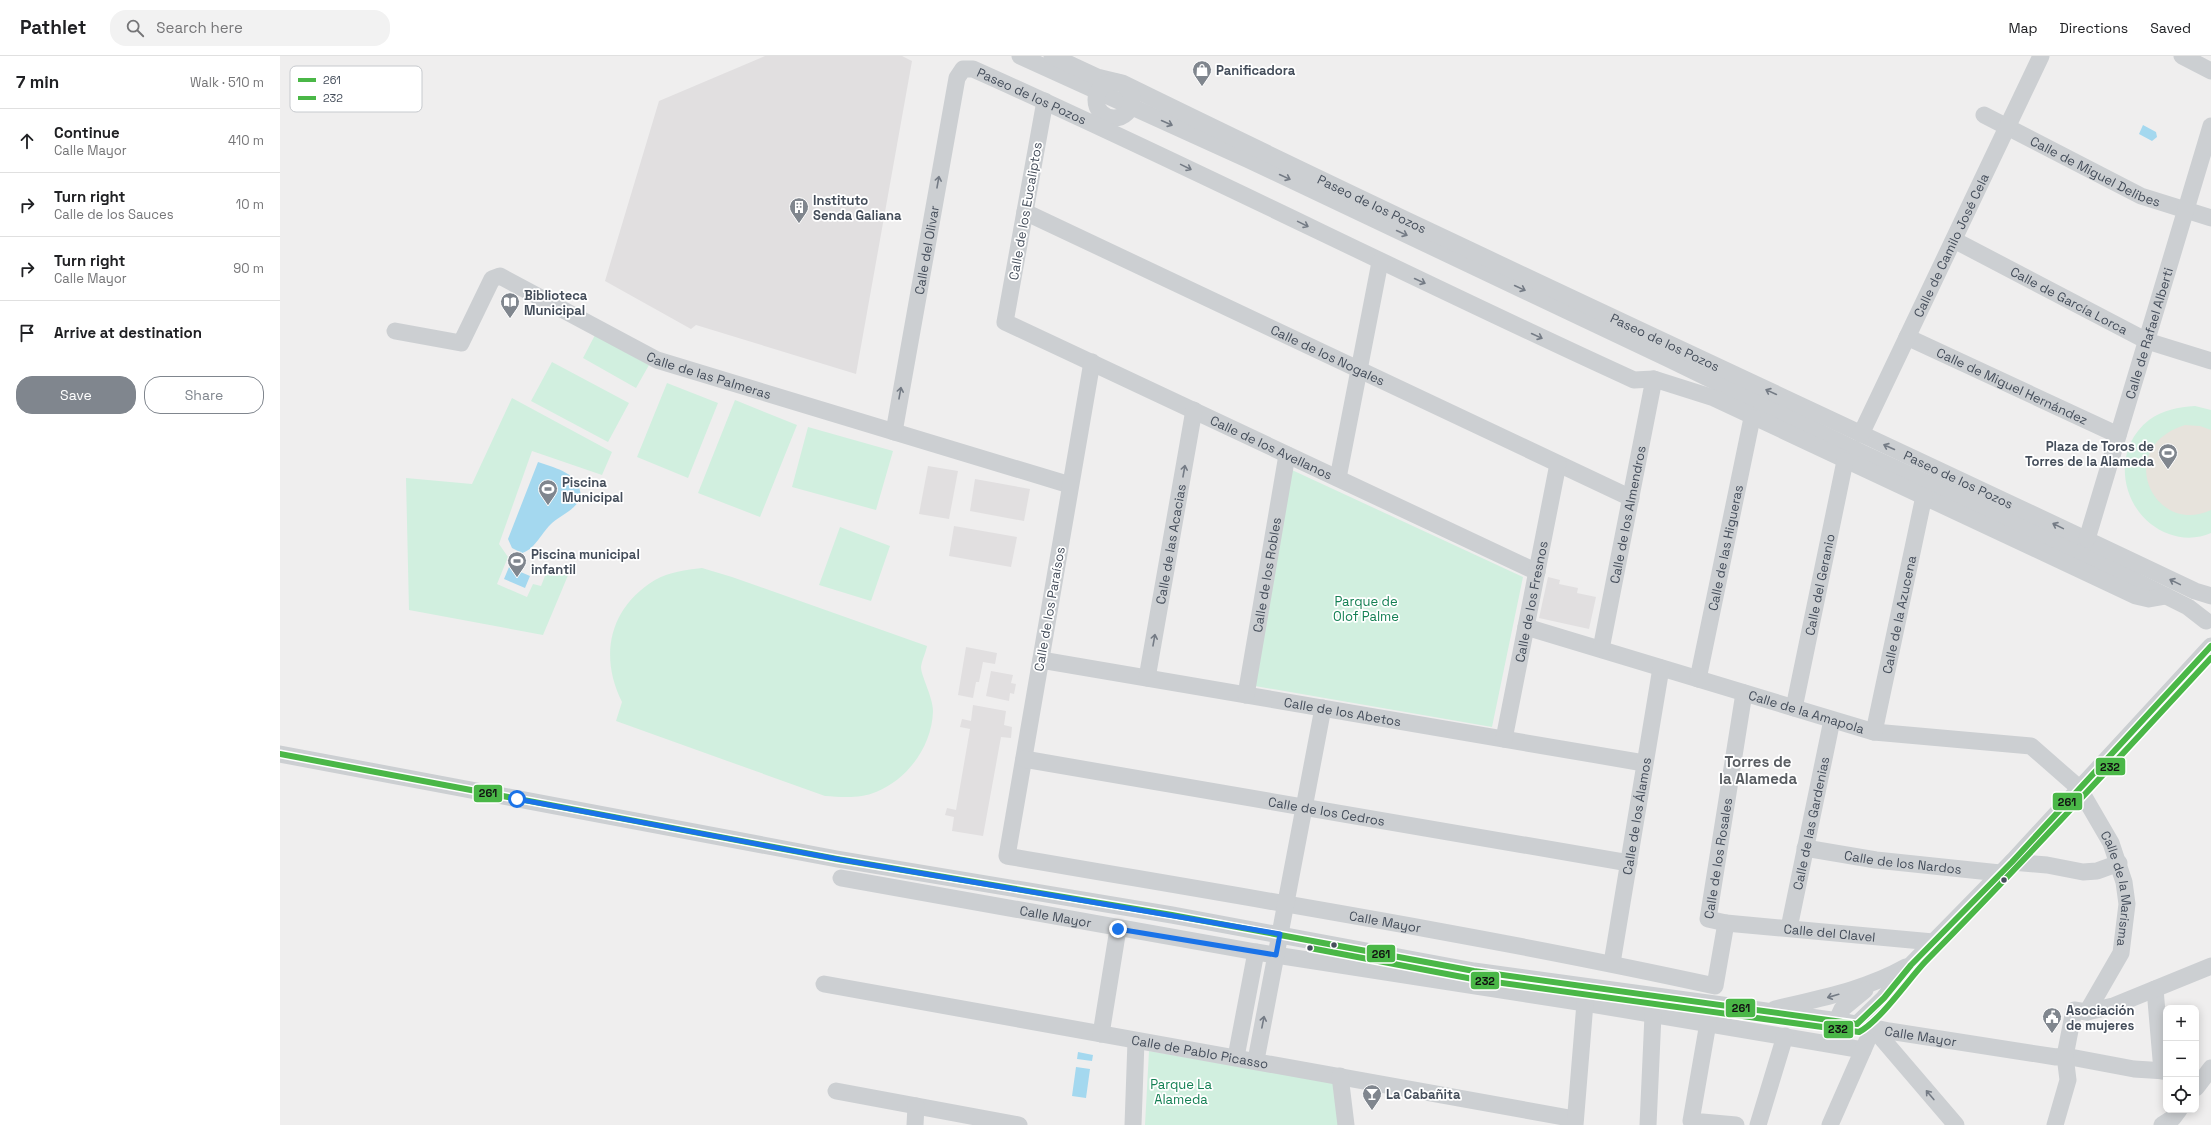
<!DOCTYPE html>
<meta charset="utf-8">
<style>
:root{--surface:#fff;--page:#f2f2f2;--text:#202124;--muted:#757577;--line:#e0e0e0;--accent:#80868e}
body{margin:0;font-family:"Space Grotesk",sans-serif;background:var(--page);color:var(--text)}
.controls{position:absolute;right:12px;bottom:12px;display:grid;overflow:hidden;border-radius:8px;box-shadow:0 2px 10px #0003}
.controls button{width:36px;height:36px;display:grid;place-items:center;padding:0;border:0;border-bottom:1px solid var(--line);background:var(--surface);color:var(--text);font:20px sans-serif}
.stop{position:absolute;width:12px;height:12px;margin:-9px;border:3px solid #1a73e8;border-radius:50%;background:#fff}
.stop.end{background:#1a73e8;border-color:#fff;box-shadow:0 1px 4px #0008}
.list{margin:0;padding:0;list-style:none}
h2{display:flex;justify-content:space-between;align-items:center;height:52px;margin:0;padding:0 16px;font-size:17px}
h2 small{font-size:13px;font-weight:400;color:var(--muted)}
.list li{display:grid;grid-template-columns:26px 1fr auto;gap:12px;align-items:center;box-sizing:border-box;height:64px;padding:0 16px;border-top:1px solid var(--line)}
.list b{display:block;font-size:15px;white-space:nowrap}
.list p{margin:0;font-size:13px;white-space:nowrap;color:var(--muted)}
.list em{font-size:13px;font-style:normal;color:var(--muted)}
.actions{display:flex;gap:8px;padding:12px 16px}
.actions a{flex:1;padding:9px 0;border:1px solid var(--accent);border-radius:16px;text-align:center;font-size:14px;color:var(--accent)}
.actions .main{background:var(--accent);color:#fff}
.icon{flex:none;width:22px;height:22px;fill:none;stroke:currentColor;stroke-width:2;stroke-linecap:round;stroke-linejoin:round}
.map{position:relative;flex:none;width:1931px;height:1069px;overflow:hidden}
header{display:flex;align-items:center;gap:24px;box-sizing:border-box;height:56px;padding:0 20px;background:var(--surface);border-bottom:1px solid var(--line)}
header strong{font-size:19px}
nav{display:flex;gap:22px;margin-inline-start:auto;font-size:14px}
.search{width:280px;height:36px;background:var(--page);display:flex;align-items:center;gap:10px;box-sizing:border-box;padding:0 14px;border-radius:16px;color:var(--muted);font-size:15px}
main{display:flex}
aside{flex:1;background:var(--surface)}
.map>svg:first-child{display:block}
</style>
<header>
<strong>Pathlet</strong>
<div class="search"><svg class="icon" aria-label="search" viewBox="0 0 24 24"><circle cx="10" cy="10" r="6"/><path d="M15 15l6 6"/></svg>Search here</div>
<nav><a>Map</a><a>Directions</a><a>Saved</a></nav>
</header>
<main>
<aside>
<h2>7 min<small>Walk · 510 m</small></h2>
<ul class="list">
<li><svg class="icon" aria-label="ahead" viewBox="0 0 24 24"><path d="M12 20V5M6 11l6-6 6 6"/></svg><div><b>Continue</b><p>Calle Mayor</p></div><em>410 m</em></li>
<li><svg class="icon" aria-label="right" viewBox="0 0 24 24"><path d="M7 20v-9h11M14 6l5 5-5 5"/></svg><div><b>Turn right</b><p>Calle de los Sauces</p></div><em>10 m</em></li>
<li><svg class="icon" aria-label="right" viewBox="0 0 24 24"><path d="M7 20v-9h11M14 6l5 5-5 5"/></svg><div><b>Turn right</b><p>Calle Mayor</p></div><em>90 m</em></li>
<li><svg class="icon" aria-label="arrive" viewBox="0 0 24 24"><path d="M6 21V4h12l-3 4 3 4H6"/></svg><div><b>Arrive at destination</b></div></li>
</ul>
<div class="actions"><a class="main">Save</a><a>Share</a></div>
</aside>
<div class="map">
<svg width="1931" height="1069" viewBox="0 0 1931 1069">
<rect width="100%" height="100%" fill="#efeeee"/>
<path fill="#e1dfe0" d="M485 0H622L632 5 576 318 416 269 411 273 325 225 379 45Z
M648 410 678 415 669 463 639 458Z
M695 423 750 433 744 465 690 455Z
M674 470 737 481 731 511 669 500Z
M1268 521 1280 524 1279 528 1298 532 1297 537 1316 541 1309 573 1259 562Z
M686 591 717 597 715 608 703 606 699 626H696L693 642 678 639Z
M711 615 733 619 731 627 736 628 734 638 730 637 729 645 706 640Z
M693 649 726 655 724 669 732 671 731 682 721 681 703 780 672 775 674 761 665 759 667 752 676 754 690 673 680 671 682 663 691 665Z"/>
<path fill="#d1efdf" d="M315 279 369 309 356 332 303 302Z
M272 306 349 347 328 386 251 345Z
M387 327 438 347 408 422 357 401Z
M232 342 332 396 322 419 252 395 219 488 228 501 217 528 247 541 253 528 261 530 269 510 289 517 263 579 129 554 126 422 192 428Z
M455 344 517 369 480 461 418 437Z
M1915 350 1931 354V477C1918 483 1902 483 1889 478 1842 461 1828 396 1869 364 1883 354 1898 351 1915 350Z
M528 371 613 395 596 454 512 431Z
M1012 414 1243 521 1212 671 975 630Z
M560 471 610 490 591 545 539 529Z
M422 512 452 521 647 590C646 596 642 604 641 611 641 620 653 641 653 655 652 690 628 723 596 736 580 743 561 741 545 740L336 665 342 646C319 600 329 552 375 524 389 516 406 514 422 512Z
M869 995 1053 1027 1059 1069H865Z"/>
<path fill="#e7e3dc" d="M1905 369 1920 370 1931 374V454C1874 481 1832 392 1905 369Z"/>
<path fill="#a4d8ef" d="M1863 69 1876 76 1877 81 1872 85 1859 78Z
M258 406C278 413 300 417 301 441 295 455 280 459 270 469 261 478 254 494 242 497L232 492 228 483Z
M229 511 250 520 245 532 224 523Z
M798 996 813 999 812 1005 797 1003Z
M796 1011 810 1013 806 1042 792 1040Z"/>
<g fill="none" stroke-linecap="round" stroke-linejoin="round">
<g stroke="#cccfd2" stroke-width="17">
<path d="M740 0 969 104 1389 303 1582 397 1802 498 1908 551 1926 565"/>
<path id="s1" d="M772 0 817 21 842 27C1197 201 1558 365 1915 535L1931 540"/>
<path d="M1902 0 1931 15"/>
<circle cx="834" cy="44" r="18"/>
<path id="s2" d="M765 45 725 266 1257 516"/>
<path id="s3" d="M1704 59 1861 140 1931 162"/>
<path id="s4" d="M745 156 1351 442"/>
<path id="s5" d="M1674 184 1867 285 1931 305"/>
<path id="s6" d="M115 275 181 287 212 223 220 220 377 304 790 429"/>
<path id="s7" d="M1627 281 1838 379"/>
<path id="s8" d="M812 306 727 800C964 841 1201 879 1435 930L1446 867 1428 863 1464 637"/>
<path id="s9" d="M614 376 677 22 683 13H693C915 112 1132 223 1354 324L1374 323 1434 342 1856 540 1869 543 1886 540"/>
<path id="s10" d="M1581 378 1761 0"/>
<path d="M1058 422 1100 206"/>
<path id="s11" d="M1807 483 1931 70"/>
<path id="s12" d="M1246 571 1594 676 1751 690 1799 732 1831 787 1844 826 1847 848 1841 897 1807 956"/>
<path id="s13" d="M1321 593 1374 323"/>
<path id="s14" d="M761 604 1364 707"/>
<path id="s15" d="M867 622 914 354"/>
<path id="s16" d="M1418 623 1472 362"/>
<path id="s17" d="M966 639 1007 399"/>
<path id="s18" d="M1514 652 1565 405"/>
<path id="s19" d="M1594 676 1644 440"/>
<path id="s20" d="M1224 683 1278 408"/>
<path id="s21" d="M0 698 557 803 892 859 1194 915 1566 966 1609 975 1776 1001 1785 1000 1854 1013 1886 1015"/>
<path id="s22" d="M744 703 1349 807"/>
<path id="s23" d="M1525 792 1596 804 1720 817"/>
<path d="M1732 806 1767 809 1803 816 1817 815 1839 807"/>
<path id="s24" d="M561 822 976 896 1305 947 1583 994"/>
<path id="s25" d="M1446 867 1653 886"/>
<path id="s26" d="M1509 872 1552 664"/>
<path id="s27" d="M1332 907 1381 612"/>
<path id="s28" d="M544 928 1295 1063"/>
<path d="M1875 933 1882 1015"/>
<path d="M1495 953C1541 942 1585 934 1626 911"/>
<path d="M1557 964 1562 953 1585 934"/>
<path d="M1428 967 1411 1065 1456 1069"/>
<path d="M1577 968 1604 942 1631 909 1732 806 1931 590"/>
<path d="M1593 972 1676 1069"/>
<path d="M821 978 838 873"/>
<path d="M956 1001 976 896"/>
<path d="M976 1004 1043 652"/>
<path d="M1060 1020 1066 1069"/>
<path d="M1916 1032 1931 1012"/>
<path d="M556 1035 739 1069"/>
<path d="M635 1069 636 1050"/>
<path d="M853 1069 856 985"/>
<path d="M1295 1069 1305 947"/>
<path d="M1368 1069 1373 959"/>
<path d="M1478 1069 1505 980"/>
<path d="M1550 1069 1587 985"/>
<path d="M1775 1069 1788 1024 1785 1000 1794 954 1807 956 1833 950 1931 910"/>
<path d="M1882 1069 1893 1062 1899 1054"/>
</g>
<defs>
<path id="bus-1" d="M0 698 557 803 892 859 1194 915 1577 968 1604 942 1631 909 1732 806 1931 590"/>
<path id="bus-2" d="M1030 892 1193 923 1579 976C1600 965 1628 924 1645 906 1743 806 1837 704 1931 602"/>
</defs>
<use href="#bus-1" stroke="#fff" stroke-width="9"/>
<use href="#bus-2" stroke="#fff" stroke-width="9"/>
<use href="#bus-1" stroke="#4ab747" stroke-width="6"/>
<use href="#bus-2" stroke="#4ab747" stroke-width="6"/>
</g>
<defs><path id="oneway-shaft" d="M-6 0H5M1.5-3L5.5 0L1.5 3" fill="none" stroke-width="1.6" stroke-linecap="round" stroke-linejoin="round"/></defs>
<g stroke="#747b85">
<use href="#oneway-shaft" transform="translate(887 67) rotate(24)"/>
<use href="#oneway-shaft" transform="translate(906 111) rotate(26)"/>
<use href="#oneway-shaft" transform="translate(1005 121) rotate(25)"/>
<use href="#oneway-shaft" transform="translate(658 126) rotate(-80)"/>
<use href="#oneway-shaft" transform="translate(1023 168) rotate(26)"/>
<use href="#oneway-shaft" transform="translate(1122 177) rotate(25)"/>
<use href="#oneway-shaft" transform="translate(1140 225) rotate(25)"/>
<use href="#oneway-shaft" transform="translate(1240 232) rotate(25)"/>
<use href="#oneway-shaft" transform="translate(1257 280) rotate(25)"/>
<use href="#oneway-shaft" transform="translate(1491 336) rotate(-155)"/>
<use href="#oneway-shaft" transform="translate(620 337) rotate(-80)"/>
<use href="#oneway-shaft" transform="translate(1609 391) rotate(-156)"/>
<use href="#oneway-shaft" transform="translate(904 415) rotate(-80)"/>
<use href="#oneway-shaft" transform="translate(1778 470) rotate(-154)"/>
<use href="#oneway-shaft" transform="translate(1895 526) rotate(-154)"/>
<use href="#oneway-shaft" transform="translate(874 584) rotate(-80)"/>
<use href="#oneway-shaft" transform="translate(1553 940) rotate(164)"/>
<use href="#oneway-shaft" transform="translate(983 966) rotate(-79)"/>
<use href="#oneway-shaft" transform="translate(1650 1039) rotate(-130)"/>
</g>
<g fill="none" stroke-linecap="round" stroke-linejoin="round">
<path stroke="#1a73e8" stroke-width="5" d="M237 743 557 803 1000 878 996 899 838 873"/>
</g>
<defs>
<symbol id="shop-pin" viewBox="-11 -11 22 30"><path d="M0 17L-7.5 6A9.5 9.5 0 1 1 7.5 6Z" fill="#80868e" stroke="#fff"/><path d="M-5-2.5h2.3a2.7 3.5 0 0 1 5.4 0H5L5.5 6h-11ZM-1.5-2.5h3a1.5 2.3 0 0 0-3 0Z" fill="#fff"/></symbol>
<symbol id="building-pin" viewBox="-11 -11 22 30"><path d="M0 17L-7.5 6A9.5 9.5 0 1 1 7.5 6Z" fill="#80868e" stroke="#fff"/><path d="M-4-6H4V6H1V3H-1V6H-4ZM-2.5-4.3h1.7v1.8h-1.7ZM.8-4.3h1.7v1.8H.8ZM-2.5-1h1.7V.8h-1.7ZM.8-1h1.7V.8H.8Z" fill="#fff"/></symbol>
<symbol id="library-pin" viewBox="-11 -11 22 30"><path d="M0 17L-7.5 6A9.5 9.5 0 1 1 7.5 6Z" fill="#80868e" stroke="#fff"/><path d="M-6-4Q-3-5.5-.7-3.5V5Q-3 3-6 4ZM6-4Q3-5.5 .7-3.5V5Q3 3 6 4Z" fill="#fff"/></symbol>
<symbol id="stadium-pin" viewBox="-11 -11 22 30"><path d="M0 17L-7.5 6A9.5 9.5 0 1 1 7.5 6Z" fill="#80868e" stroke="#fff"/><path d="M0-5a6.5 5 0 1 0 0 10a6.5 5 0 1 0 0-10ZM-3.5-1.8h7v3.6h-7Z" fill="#fff"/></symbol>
<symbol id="civic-pin" viewBox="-11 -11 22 30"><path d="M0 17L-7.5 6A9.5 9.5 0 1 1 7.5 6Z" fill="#80868e" stroke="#fff"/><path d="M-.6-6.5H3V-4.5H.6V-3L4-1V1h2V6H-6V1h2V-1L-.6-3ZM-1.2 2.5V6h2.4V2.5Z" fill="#fff"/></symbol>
<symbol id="bar-pin" viewBox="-11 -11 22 30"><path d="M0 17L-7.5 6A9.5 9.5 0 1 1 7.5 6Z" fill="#80868e" stroke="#fff"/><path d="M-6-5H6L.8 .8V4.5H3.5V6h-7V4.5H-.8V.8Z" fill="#fff"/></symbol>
</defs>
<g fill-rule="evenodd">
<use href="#shop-pin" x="911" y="3" width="22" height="30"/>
<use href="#building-pin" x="508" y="140" width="22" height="30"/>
<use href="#library-pin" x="219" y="235" width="22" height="30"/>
<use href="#stadium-pin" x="1877" y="386" width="22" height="30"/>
<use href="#stadium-pin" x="257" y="422" width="22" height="30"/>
<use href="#stadium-pin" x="226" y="494" width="22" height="30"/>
<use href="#civic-pin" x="1761" y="950" width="22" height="30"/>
<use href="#bar-pin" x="1081" y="1027" width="22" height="30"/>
</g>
<g fill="#454e5b" stroke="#fff" stroke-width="1.5">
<circle cx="1724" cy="824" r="3.5"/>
<circle cx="1054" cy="889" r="3.5"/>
<circle cx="1030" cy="892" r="3.5"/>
</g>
<g text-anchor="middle" stroke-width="3.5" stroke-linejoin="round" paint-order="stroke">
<g font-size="13" font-weight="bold" fill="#454e5b" stroke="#fff" text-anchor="start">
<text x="936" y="19">Panificadora</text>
<text x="533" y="149">Instituto<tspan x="533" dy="15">Senda Galiana</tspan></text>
<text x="244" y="244">Biblioteca<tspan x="244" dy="15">Municipal</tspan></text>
<text x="1874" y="395" text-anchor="end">Plaza de Toros de<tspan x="1874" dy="15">Torres de la Alameda</tspan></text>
<text x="282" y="431">Piscina<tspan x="282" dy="15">Municipal</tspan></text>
<text x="251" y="503">Piscina municipal<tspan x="251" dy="15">infantil</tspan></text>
<text x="1786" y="959">Asociación<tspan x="1786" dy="15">de mujeres</tspan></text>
<text x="1106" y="1043">La Cabañita</text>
</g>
<g font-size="13" fill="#454e5b" stroke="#fff">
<text dy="5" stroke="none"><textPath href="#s9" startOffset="445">Paseo de los Pozos</textPath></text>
<text dy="5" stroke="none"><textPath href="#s3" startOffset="125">Calle de Miguel Delibes</textPath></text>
<text dy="5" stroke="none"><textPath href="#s1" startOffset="353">Paseo de los Pozos</textPath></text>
<text transform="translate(745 155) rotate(-80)" y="5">Calle de los Eucaliptos</text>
<text dy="5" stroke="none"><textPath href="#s10" startOffset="209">Calle de Camilo José Cela</textPath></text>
<text dy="5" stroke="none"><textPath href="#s9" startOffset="185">Calle del Olivar</textPath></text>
<text dy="5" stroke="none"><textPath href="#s5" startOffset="130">Calle de García Lorca</textPath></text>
<text dy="5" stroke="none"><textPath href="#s11" startOffset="215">Calle de Rafael Alberti</textPath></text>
<text dy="5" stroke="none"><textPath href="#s1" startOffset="677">Paseo de los Pozos</textPath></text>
<text dy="5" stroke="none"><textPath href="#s4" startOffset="335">Calle de los Nogales</textPath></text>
<text dy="5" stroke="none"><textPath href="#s6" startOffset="379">Calle de las Palmeras</textPath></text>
<text dy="5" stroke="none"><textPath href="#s7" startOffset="116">Calle de Miguel Hernández</textPath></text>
<text dy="5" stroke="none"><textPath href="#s2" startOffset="519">Calle de los Avellanos</textPath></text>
<text dy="5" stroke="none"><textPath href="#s1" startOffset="1001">Paseo de los Pozos</textPath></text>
<text dy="5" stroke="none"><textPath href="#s13" startOffset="137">Calle de los Almendros</textPath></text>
<text dy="5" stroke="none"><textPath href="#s15" startOffset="136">Calle de las Acacias</textPath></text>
<text dy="5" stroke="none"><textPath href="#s16" startOffset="134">Calle de las Higueras</textPath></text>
<text dy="5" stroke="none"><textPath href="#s17" startOffset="122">Calle de los Robles</textPath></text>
<text dy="5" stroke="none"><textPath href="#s18" startOffset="126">Calle del Geranio</textPath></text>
<text dy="5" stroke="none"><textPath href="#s20" startOffset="140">Calle de los Fresnos</textPath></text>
<text transform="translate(769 553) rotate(-80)" y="5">Calle de los Paraísos</text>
<text dy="5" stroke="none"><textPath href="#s19" startOffset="120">Calle de la Azucena</textPath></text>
<text dy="5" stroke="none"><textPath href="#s14" startOffset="306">Calle de los Abetos</textPath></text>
<text dy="5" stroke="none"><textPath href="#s12" startOffset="293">Calle de la Amapola</textPath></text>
<text dy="5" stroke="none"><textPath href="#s22" startOffset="307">Calle de los Cedros</textPath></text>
<text dy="5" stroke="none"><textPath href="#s27" startOffset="149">Calle de los Álamos</textPath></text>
<text dy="5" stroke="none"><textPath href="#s26" startOffset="107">Calle de las Gardenias</textPath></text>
<text dy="5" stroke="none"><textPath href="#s8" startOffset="1365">Calle de los Rosales</textPath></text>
<text dy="5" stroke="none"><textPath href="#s23" startOffset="99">Calle de los Nardos</textPath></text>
<text dy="5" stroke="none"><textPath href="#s12" startOffset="695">Calle de la Marisma</textPath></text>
<text dy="5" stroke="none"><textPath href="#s24" startOffset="218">Calle Mayor</textPath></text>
<text dy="5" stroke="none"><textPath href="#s8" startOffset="885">Calle Mayor</textPath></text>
<text dy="5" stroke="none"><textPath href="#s25" startOffset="104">Calle del Clavel</textPath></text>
<text dy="5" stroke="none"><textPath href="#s21" startOffset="1665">Calle Mayor</textPath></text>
<text dy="5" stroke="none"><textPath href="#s28" startOffset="382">Calle de Pablo Picasso</textPath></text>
</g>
<g font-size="13" fill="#137f53" stroke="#fff">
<text x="1086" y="550">Parque de<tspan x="1086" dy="15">Olof Palme</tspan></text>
<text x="901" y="1033">Parque La<tspan x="901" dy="15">Alameda</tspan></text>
</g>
<g font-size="15" font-weight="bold" fill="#595d62" stroke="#fff">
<text x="1478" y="711">Torres de<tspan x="1478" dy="17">la Alameda</tspan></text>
</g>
</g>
<rect x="10" y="10" width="132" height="46" rx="6" fill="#fff" stroke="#c7cace" stroke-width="1"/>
<rect x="18" y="22" width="18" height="4" fill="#4ab747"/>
<rect x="18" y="40" width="18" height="4" fill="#4ab747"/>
<g font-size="11" fill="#454e5b">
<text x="43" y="28">261</text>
<text x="43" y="46">232</text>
</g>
<g stroke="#fff" stroke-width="1.5">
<rect x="1815" y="701" width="31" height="19" rx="4" fill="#4ab747"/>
<rect x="193" y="728" width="30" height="19" rx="4" fill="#4ab747"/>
<rect x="1772" y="736" width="31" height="19" rx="4" fill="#4ab747"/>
<rect x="1086" y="888" width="30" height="19" rx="4" fill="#4ab747"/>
<rect x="1190" y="915" width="30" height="19" rx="4" fill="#4ab747"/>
<rect x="1445" y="942" width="31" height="20" rx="4" fill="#4ab747"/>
<rect x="1543" y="964" width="31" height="19" rx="4" fill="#4ab747"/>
</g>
<g font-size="11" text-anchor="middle" font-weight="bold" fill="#111">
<text x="1830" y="715">232</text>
<text x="208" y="741">261</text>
<text x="1787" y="750">261</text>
<text x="1101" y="902">261</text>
<text x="1205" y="929">232</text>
<text x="1461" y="956">261</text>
<text x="1558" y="977">232</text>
</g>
</svg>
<div class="controls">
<button>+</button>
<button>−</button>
<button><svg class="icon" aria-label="locate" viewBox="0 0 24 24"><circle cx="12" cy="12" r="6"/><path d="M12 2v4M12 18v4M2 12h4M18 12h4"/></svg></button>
</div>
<div class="stop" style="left:237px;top:743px"></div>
<div class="stop end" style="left:838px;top:873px"></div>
</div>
</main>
